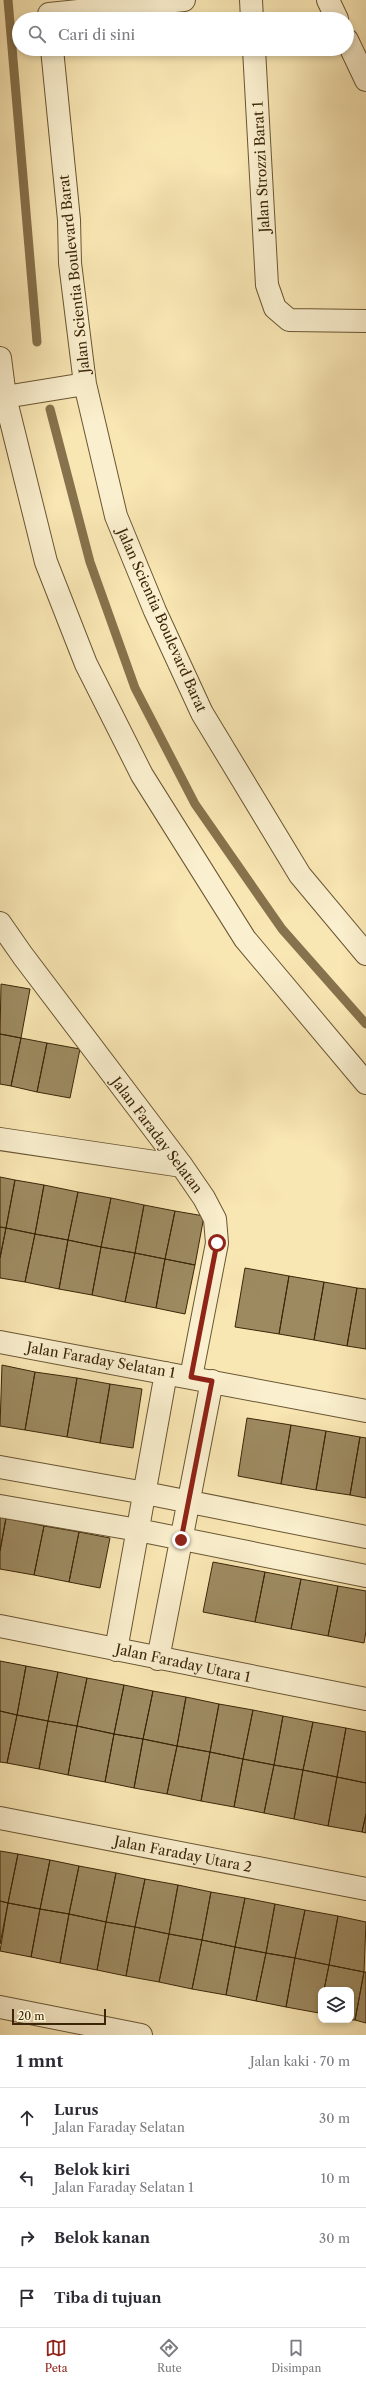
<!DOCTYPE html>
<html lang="id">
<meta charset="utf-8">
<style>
:root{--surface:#fff;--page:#f7f7f7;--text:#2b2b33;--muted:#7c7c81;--line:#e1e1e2;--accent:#8f2418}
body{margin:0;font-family:"Libre Caslon Text",serif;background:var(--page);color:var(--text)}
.controls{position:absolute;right:12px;bottom:12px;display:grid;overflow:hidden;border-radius:8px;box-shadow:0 2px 6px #0003}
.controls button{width:36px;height:36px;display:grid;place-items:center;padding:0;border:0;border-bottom:1px solid var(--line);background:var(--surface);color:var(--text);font:20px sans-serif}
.scale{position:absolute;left:12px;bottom:10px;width:94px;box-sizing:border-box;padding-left:4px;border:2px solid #3b2608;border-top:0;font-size:11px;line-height:14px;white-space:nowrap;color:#3b2608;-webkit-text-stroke:3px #faefce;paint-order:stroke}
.stop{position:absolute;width:12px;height:12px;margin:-9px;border:3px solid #8f2418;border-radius:50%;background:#fff}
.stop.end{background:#8f2418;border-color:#fff;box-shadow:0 1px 4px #0008}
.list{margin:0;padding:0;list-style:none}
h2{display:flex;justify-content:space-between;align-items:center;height:52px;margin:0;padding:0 16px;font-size:17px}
h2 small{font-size:13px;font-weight:400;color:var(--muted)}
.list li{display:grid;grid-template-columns:26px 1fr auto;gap:12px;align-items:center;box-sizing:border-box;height:60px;padding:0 16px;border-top:1px solid var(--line)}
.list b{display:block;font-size:15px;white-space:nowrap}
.list p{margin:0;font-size:13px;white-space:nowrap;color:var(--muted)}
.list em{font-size:13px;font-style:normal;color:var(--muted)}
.icon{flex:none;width:22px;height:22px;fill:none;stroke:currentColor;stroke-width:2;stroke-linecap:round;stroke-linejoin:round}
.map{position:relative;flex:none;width:366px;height:2035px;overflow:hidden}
.search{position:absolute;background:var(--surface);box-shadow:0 2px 6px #0003;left:12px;right:12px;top:12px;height:44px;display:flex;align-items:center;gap:10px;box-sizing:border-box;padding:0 14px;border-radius:22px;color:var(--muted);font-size:15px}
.sheet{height:292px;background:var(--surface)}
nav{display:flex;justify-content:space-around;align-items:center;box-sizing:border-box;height:56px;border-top:1px solid var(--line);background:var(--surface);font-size:11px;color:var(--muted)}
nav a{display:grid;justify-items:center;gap:2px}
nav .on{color:var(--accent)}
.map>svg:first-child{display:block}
</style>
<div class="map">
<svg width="366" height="2035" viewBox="0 0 366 2035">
<rect width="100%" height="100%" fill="#f8e6b3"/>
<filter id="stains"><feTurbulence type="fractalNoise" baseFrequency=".005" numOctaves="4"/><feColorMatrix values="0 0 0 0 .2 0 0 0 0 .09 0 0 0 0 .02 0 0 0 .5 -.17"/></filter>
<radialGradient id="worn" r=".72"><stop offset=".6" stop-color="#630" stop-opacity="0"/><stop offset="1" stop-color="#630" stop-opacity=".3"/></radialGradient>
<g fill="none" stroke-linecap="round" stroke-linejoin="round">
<path stroke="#86724c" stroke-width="9" d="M8 0 37 342
M50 409 90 562 135 688 195 804 282 929 366 1024"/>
</g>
<path fill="#9d8a61" stroke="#3b2608" d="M1 984 30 989 21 1038 0 1034Z
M0 1034 21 1038 11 1086 0 1084Z
M21 1038 47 1043 37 1092 11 1086Z
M47 1043 80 1049 70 1098 37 1092Z
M0 1177 15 1180 6 1228 0 1227Z
M15 1180 44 1185 35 1234 6 1228Z
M44 1185 78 1192 68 1240 35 1234Z
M78 1192 111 1198 101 1247 68 1240Z
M111 1198 144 1205 135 1253 101 1247Z
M144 1205 175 1211 165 1259 135 1253Z
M175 1211 204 1216 195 1265 165 1259Z
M0 1227 6 1228 0 1258Z
M6 1228 35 1234 25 1282 0 1278V1258Z
M35 1234 68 1240 59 1289 25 1282Z
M68 1240 101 1247 92 1295 59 1289Z
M101 1247 135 1253 125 1302 92 1295Z
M135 1253 165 1259 156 1308 125 1302Z
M165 1259 195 1265 185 1314 156 1308Z
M245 1268 289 1276 279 1334 235 1327Z
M289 1276 324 1282 314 1340 279 1334Z
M324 1282 357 1288 347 1346 314 1340Z
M357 1288 366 1289V1349L347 1346Z
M2 1365 35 1372 25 1430 0 1426Z
M35 1372 77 1378 67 1437 25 1430Z
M77 1378 110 1384 100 1443 67 1437Z
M110 1384 142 1389 133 1448 100 1443Z
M247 1418 291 1425 281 1484 238 1476Z
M291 1425 326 1431 316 1490 281 1484Z
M326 1431 360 1437 350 1495 316 1490Z
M360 1437 366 1438V1498L350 1495Z
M0 1517 6 1518 0 1551Z
M6 1518 44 1526 34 1575 0 1569V1551Z
M44 1526 79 1532 69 1582 34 1575Z
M79 1532 110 1538 100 1588 69 1582Z
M213 1562 265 1572 255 1622 203 1612Z
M265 1572 301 1579 291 1629 255 1622Z
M301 1579 338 1586 328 1636 291 1629Z
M338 1586 366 1591V1631L364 1643 328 1636Z
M0 1661 26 1666 17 1715 0 1711Z
M26 1666 58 1672 48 1721 17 1715Z
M58 1672 87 1678 77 1726 48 1721Z
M87 1678 124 1685 114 1734 77 1726Z
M124 1685 153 1691 143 1739 114 1734Z
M153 1691 186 1697 177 1746 143 1739Z
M186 1697 219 1704 210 1752 177 1746Z
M219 1704 253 1710 243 1759 210 1752Z
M253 1710 283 1716 274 1765 243 1759Z
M0 1711 17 1715 7 1763 0 1762Z
M17 1715 48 1721 39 1769 7 1763Z
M283 1716 313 1722 303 1770 274 1765Z
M48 1721 77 1726 68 1775 39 1769Z
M313 1722 346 1728 337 1777 303 1770Z
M77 1726 114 1734 105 1782 68 1775Z
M346 1728 366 1732V1783L337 1777Z
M114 1734 143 1739 134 1788 105 1782Z
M143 1739 177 1746 167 1794 134 1788Z
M177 1746 210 1752 201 1801 167 1794Z
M210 1752 243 1759 234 1807 201 1801Z
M243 1759 274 1765 264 1813 234 1807Z
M274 1765 303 1770 294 1819 264 1813Z
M303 1770 337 1777 328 1826 294 1819Z
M337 1777 366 1783V1814L362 1832 328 1826Z
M366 1814V1833L362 1832Z
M0 1851 18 1854 8 1903 0 1901Z
M18 1854 50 1860 40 1909 8 1903Z
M50 1860 79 1866 69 1914 40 1909Z
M79 1866 116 1873 106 1922 69 1914Z
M116 1873 145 1879 135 1927 106 1922Z
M145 1879 178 1885 169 1934 135 1927Z
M178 1885 211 1892 202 1940 169 1934Z
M211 1892 245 1898 235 1947 202 1940Z
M245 1898 275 1904 266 1953 235 1947Z
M0 1901 8 1903 0 1944Z
M8 1903 40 1909 31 1957 0 1951Z
M275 1904 305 1910 295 1958 266 1953Z
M40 1909 69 1914 60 1963 31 1957Z
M305 1910 338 1916 329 1965 295 1958Z
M69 1914 106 1922 97 1970 60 1963Z
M338 1916 366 1922 364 1972 329 1965Z
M106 1922 135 1927 126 1976 97 1970Z
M135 1927 169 1934 159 1982 126 1976Z
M169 1934 202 1940 192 1989 159 1982Z
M202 1940 235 1947 226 1995 192 1989Z
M235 1947 266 1953 256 2001 226 1995Z
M266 1953 295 1958 286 2007 256 2001Z
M295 1958 329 1965 324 1990H321L319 2013 286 2007Z
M329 1965 364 1972 355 2020H351V1990H324Z
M364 1972H366V2023L355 2020Z"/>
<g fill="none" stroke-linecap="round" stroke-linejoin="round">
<defs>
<path id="minor" d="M251 0 252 19
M328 0 337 19
M49 14 184 0
M347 40 366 80
M52 49 69 220 70 263 85 384 116 516 155 611 202 713 300 875 366 954
M254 49 267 285 275 308 289 320 366 321
M0 358 5 397 46 562 86 664 142 775 245 939 366 1083
M5 397 85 384
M0 923 23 956 182 1166 204 1198 215 1219 217 1243 191 1377
M0 1139 182 1166
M0 1342 366 1411
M0 1467 145 1493 366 1537
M0 1506 138 1530 366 1576
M0 1626 366 1699
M116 1650 166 1373
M158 1659 212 1381
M0 1818 366 1889
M0 2007 141 2035"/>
</defs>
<use href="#minor" stroke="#6a5633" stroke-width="24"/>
<use href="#minor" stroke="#faefce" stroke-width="22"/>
</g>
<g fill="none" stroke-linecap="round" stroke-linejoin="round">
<path stroke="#8f2418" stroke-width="5" d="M181 1540 212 1381 191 1377 217 1243"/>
</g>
<g text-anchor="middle" stroke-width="3" stroke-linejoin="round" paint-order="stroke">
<g font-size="14" fill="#3b2608" stroke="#faefce">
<text transform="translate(261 167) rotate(-93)" y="5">Jalan Strozzi Barat 1</text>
<text transform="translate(74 274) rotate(-96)" y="5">Jalan Scientia Boulevard Barat</text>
<text transform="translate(162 620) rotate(66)" y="5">Jalan Scientia Boulevard Barat</text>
<text transform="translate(157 1135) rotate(53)" y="5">Jalan Faraday Selatan</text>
<text transform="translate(101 1360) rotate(10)" y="5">Jalan Faraday Selatan 1</text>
<text transform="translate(183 1663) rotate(12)" y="5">Jalan Faraday Utara 1</text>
<text transform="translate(183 1854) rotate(11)" y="5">Jalan Faraday Utara 2</text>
</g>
</g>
<rect width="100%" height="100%" filter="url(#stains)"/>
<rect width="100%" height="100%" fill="url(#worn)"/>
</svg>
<div class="controls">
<button><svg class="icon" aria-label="layers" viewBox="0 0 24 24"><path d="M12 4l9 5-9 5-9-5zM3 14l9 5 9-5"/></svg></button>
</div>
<div class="scale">20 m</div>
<div class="stop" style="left:217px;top:1243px"></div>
<div class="stop end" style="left:181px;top:1540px"></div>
<div class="search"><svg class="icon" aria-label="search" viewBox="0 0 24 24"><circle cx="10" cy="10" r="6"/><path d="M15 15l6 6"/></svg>Cari di sini</div>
</div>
<section class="sheet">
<h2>1 mnt<small>Jalan kaki · 70 m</small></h2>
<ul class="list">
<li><svg class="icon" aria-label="ahead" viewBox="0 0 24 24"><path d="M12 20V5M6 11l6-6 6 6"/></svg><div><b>Lurus</b><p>Jalan Faraday Selatan</p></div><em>30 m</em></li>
<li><svg class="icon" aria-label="left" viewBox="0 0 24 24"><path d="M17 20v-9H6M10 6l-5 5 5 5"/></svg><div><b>Belok kiri</b><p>Jalan Faraday Selatan 1</p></div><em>10 m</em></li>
<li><svg class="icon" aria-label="right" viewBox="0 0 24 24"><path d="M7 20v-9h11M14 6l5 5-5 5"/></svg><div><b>Belok kanan</b></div><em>30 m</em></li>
<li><svg class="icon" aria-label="arrive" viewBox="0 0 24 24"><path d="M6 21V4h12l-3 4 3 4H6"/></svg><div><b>Tiba di tujuan</b></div></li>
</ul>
</section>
<nav>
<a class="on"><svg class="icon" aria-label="map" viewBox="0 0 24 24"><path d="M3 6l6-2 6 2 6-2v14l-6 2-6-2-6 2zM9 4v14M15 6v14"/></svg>Peta</a>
<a><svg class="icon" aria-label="directions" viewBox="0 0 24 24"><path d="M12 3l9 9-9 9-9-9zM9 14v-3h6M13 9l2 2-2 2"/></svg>Rute</a>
<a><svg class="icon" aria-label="saved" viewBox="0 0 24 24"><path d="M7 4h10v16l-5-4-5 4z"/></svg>Disimpan</a>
</nav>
